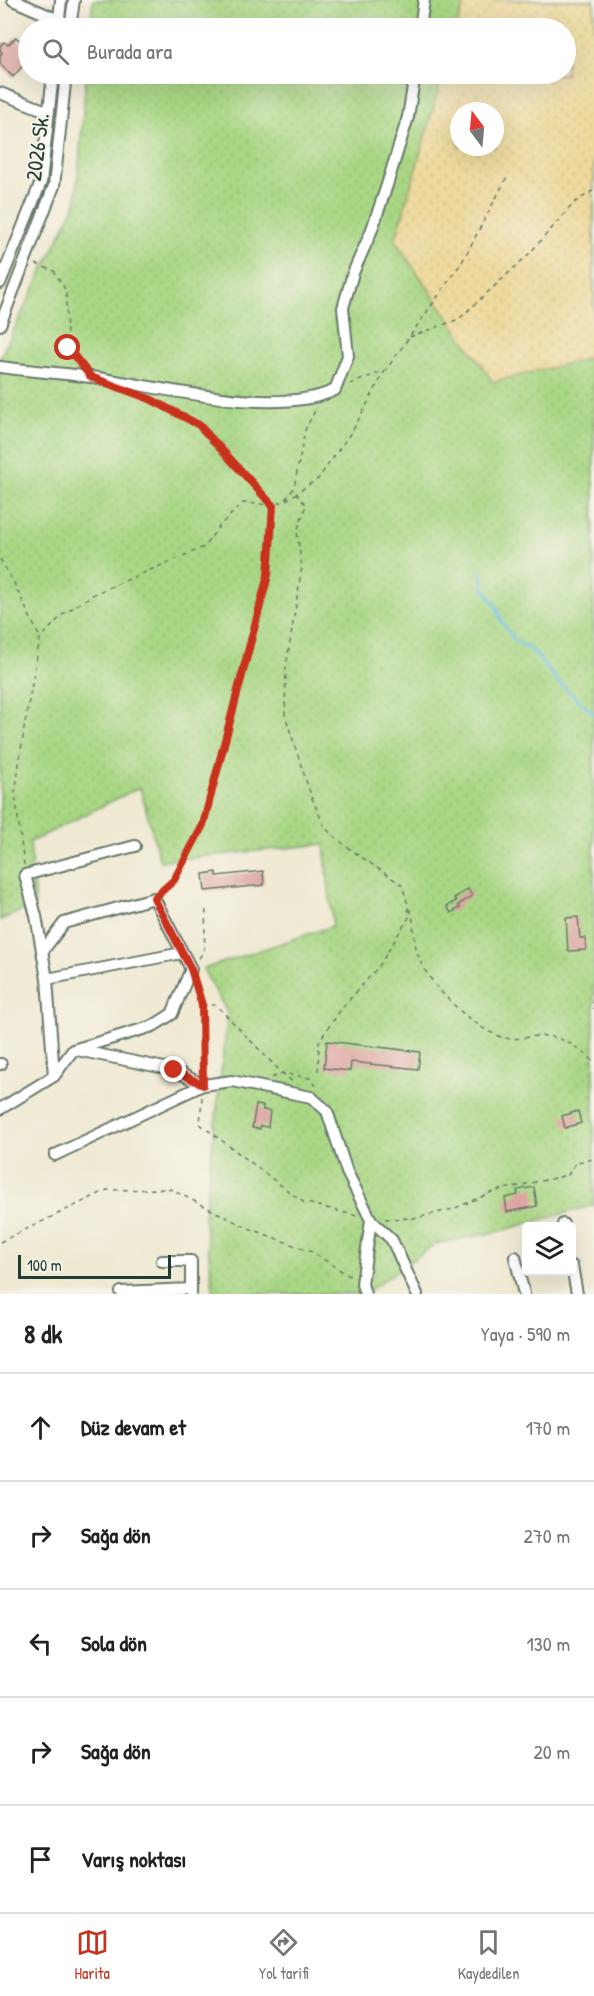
<!DOCTYPE html>
<html lang="tr">
<meta charset="utf-8">
<style>
:root{--surface:#fff;--page:#f6f6f6;--text:#222;--muted:#767676;--line:#e0e0e0;--accent:#c8321e}
body{margin:0;font-family:"Patrick Hand",sans-serif;background:var(--page);color:var(--text)}
.controls{position:absolute;right:18px;bottom:18px;display:grid;overflow:hidden;border-radius:6px;box-shadow:0 6px 24px #0002}
.controls button{width:54px;height:54px;display:grid;place-items:center;padding:0;border:0;border-bottom:2px solid var(--line);background:var(--surface);color:var(--text);font:30px sans-serif}
.compass{position:absolute;left:450px;top:102px;width:54px;height:54px;border-radius:50%;background:var(--surface);box-shadow:0 6px 24px #0002;rotate:344deg}
.scale{position:absolute;left:18px;bottom:15px;width:153px;box-sizing:border-box;padding-left:6px;border:3px solid #1f3d34;border-top:0;font-size:16px;line-height:21px;white-space:nowrap;color:#1f3d34;-webkit-text-stroke:4px #f7f3e8;paint-order:stroke}
.stop{position:absolute;width:18px;height:18px;margin:-14px;border:4px solid #c8321e;border-radius:50%;background:#fff}
.stop.end{background:#c8321e;border-color:#fff;box-shadow:0 2px 6px #0008}
.list{margin:0;padding:0;list-style:none}
h2{display:flex;justify-content:space-between;align-items:center;height:78px;margin:0;padding:0 24px;font-size:26px}
h2 small{font-size:20px;font-weight:400;color:var(--muted)}
.list li{display:grid;grid-template-columns:39px 1fr auto;gap:18px;align-items:center;box-sizing:border-box;height:108px;padding:0 24px;border-top:2px solid var(--line)}
.list b{display:block;font-size:22px;white-space:nowrap}
.list em{font-size:20px;font-style:normal;color:var(--muted)}
.icon{flex:none;width:33px;height:33px;fill:none;stroke:currentColor;stroke-width:2;stroke-linecap:round;stroke-linejoin:round}
.map{position:relative;flex:none;width:594px;height:1294px;overflow:hidden}
.search{position:absolute;background:var(--surface);box-shadow:0 6px 24px #0002;left:18px;right:18px;top:18px;height:66px;display:flex;align-items:center;gap:15px;box-sizing:border-box;padding:0 21px;border-radius:33px;color:var(--muted);font-size:22px}
.sheet{height:618px;background:var(--surface)}
nav{display:flex;justify-content:space-around;align-items:center;box-sizing:border-box;height:84px;border-top:2px solid var(--line);background:var(--surface);font-size:16px;color:var(--muted)}
nav a{display:grid;justify-items:center;gap:3px}
nav .on{color:var(--accent)}
.map>svg:first-child{display:block}
</style>
<div class="map">
<svg width="594" height="1294" viewBox="0 0 594 1294">
<defs>
<pattern id="grass-dots" width="8" height="8" patternUnits="userSpaceOnUse" patternTransform="scale(1.5)"><rect width="8" height="8" fill="#a9d784"/><path d="M2 2h.1M6 6h.1" fill="none" stroke="#91b973" stroke-width="1.8" stroke-linecap="round"/></pattern>
<pattern id="sand-dots" width="8" height="8" patternUnits="userSpaceOnUse" patternTransform="scale(1.5)"><rect width="8" height="8" fill="#eeda9e"/><path d="M2 2h.1M6 6h.1" fill="none" stroke="#ccbc89" stroke-width="1.8" stroke-linecap="round"/></pattern>
</defs>
<rect width="100%" height="100%" fill="#f7f3e8"/>
<filter id="ink" filterUnits="userSpaceOnUse"><feTurbulence type="fractalNoise" baseFrequency=".0167" numOctaves="2"/><feDisplacementMap in="SourceGraphic" scale="12" xChannelSelector="R" yChannelSelector="G"/><feConvolveMatrix kernelMatrix="1 2 1 2 8 2 1 2 1" color-interpolation-filters="sRGB"/></filter>
<filter id="wash" filterUnits="userSpaceOnUse"><feTurbulence type="fractalNoise" baseFrequency=".008" numOctaves="4" result="noise"/><feDisplacementMap in="SourceGraphic" scale="24" xChannelSelector="R" yChannelSelector="G"/><feGaussianBlur stdDeviation="1.35" result="paint"/><feColorMatrix in="noise" values="0 0 0 0 0 0 0 0 0 0 0 0 0 0 0 0 0 1.4 0 .05"/><feComposite in="paint" operator="in"/></filter>
<g filter="url(#wash)">
<rect width="100%" height="100%" fill="#efe9d2"/>
<path fill="url(#grass-dots)" stroke="#648a5c" stroke-width="1.5" fill-rule="evenodd" d="M93 0H594V1205L497 1232 435 1244 364 1294H214L204 1217 228 1014 203 969 333 926 324 844 160 861 140 787 30 842 35 905 0 920V358L76 203 86 74H566V28H90ZM459 111H495V147H459Z"/>
<path fill="url(#sand-dots)" stroke="#868c69" stroke-width="1.5" fill-rule="evenodd" d="M465 0H594V357L493 382 395 241 443 74H566V28H456ZM459 111H495V147H459Z"/>
<g fill="none" stroke-linecap="round" stroke-linejoin="round">
<path stroke="#6abee7" stroke-width="3" d="M481 572 484 588 497 608 501 620 514 640 533 651 558 682 594 714"/>
</g>
<g id="blocks">
<path fill="#dba29e" d="M16 37 28 49V60L13 77 0 64V55L2 53 0 50V46L4 42 8 45Z
M263 871 264 885 205 891 203 874 217 872V876Z
M468 889 472 896 458 905 460 908 451 913 447 906 456 901 454 898Z
M578 917 580 938H585L586 950 568 951 566 918Z
M327 1041 420 1052 418 1069 351 1062 350 1071 324 1068Z
M256 1105 263 1106V1110L270 1111 268 1127 260 1126V1129L252 1128Z
M578 1111 581 1123 565 1128 562 1116Z
M534 1187 537 1206 507 1212 505 1198 518 1195 517 1190Z"/>
</g>
</g>
<g filter="url(#ink)">
<use href="#blocks" fill-opacity="0" stroke="#68796b" stroke-width="1.5"/>
<g fill="none" stroke-linecap="round" stroke-linejoin="round">
<defs>
<path id="minor" d="M13 0 70 25
M58 28 61 0
M70 28 74 0
M420 28 424 0
M0 93 49 112
M0 283 41 182 53 74
M0 325 54 186 66 74
M0 367C30 371 61 373 91 377 156 386 276 418 335 390L348 356 343 308 353 273 371 232 387 185 408 117 415 74
M47 979 182 953
M77 1050 174 1070 203 1085
M0 1064H1
M54 1076 47 979 36 916 25 875 135 846
M0 1109 54 1076 73 1050 153 1026 172 1014 191 969 154 898 64 923 42 952
M55 1155 203 1085 232 1081 311 1097 327 1111 347 1172 371 1220 392 1240 417 1294
M563 1224V1226
M515 1257 524 1294
M162 1261H191V1294
M572 1266 577 1294
M121 1292 191 1289
M365 1294 362 1284 371 1220"/>
</defs>
<use href="#minor" stroke="#68796b" stroke-width="14"/>
<path stroke="#68796b" stroke-width="1.5" stroke-dasharray="4.5 4.5" stroke-linecap="butt" d="M36 264 54 271 66 291 67 348 81 365
M410 337 459 319 529 254 574 203 594 190
M350 384 386 370 462 262 507 177
M145 398 199 425 273 505 268 575 203 825 174 880 161 891
M0 456V458
M296 493 306 505 297 532 302 567 286 667 285 715 311 796 325 828 347 847 402 885 408 905 409 917 379 966 342 1008 319 1041 318 1071
M286 500 318 479 354 428 385 371
M0 559 13 581 40 638
M24 865 15 794 24 729 40 639 63 614 94 594 204 547 220 525 243 503 273 505 284 501 294 488 305 430 317 407
M410 909C416 926 412 945 421 963 434 989 472 1027 501 1037 513 1041 525 1037 537 1036 559 1034 579 1047 594 1062
M199 958 204 951 206 907
M594 981 592 998 594 1009
M196 984 202 1005 203 1071
M202 1005H216L282 1073 294 1083
M272 1078 282 1073 310 1078 318 1088
M202 1097 200 1124 303 1202 357 1216
M385 1219 416 1218 453 1209 495 1191 568 1175 576 1162 594 1159
M0 1242 107 1190 170 1189 246 1227 312 1252 351 1277"/>
<use href="#minor" stroke="#fff" stroke-width="10"/>
</g>
</g>
<g fill="none" stroke-linecap="round" stroke-linejoin="round" filter="url(#ink)">
<path stroke="#c8321e" stroke-width="8" d="M68 348 91 377 150 399 199 425 273 506 268 575 203 825 174 880 154 898 191 969 202 1005 203 1085 174 1070"/>
</g>
<g text-anchor="middle" stroke-width="4.5" stroke-linejoin="round" paint-order="stroke">
<g font-size="22" fill="#1f3d34" stroke="#f7f3e8">
<text transform="translate(37 147) rotate(-83)" y="8">2026 Sk.</text>
</g>
</g>
</svg>
<div class="controls">
<button><svg class="icon" aria-label="layers" viewBox="0 0 24 24"><path d="M12 4l9 5-9 5-9-5zM3 14l9 5 9-5"/></svg></button>
</div>
<svg class="compass" viewBox="-18 -18 36 36"><path d="M0-13l5 13h-10z" fill="#e53935"/><path d="M0 13l5-13h-10z" fill="#767676"/></svg>
<div class="scale">100 m</div>
<div class="stop" style="left:68px;top:348px"></div>
<div class="stop end" style="left:174px;top:1070px"></div>
<div class="search"><svg class="icon" aria-label="search" viewBox="0 0 24 24"><circle cx="10" cy="10" r="6"/><path d="M15 15l6 6"/></svg>Burada ara</div>
</div>
<section class="sheet">
<h2>8 dk<small>Yaya · 590 m</small></h2>
<ul class="list">
<li><svg class="icon" aria-label="ahead" viewBox="0 0 24 24"><path d="M12 20V5M6 11l6-6 6 6"/></svg><div><b>Düz devam et</b></div><em>170 m</em></li>
<li><svg class="icon" aria-label="right" viewBox="0 0 24 24"><path d="M7 20v-9h11M14 6l5 5-5 5"/></svg><div><b>Sağa dön</b></div><em>270 m</em></li>
<li><svg class="icon" aria-label="left" viewBox="0 0 24 24"><path d="M17 20v-9H6M10 6l-5 5 5 5"/></svg><div><b>Sola dön</b></div><em>130 m</em></li>
<li><svg class="icon" aria-label="right" viewBox="0 0 24 24"><path d="M7 20v-9h11M14 6l5 5-5 5"/></svg><div><b>Sağa dön</b></div><em>20 m</em></li>
<li><svg class="icon" aria-label="arrive" viewBox="0 0 24 24"><path d="M6 21V4h12l-3 4 3 4H6"/></svg><div><b>Varış noktası</b></div></li>
</ul>
</section>
<nav>
<a class="on"><svg class="icon" aria-label="map" viewBox="0 0 24 24"><path d="M3 6l6-2 6 2 6-2v14l-6 2-6-2-6 2zM9 4v14M15 6v14"/></svg>Harita</a>
<a><svg class="icon" aria-label="directions" viewBox="0 0 24 24"><path d="M12 3l9 9-9 9-9-9zM9 14v-3h6M13 9l2 2-2 2"/></svg>Yol tarifi</a>
<a><svg class="icon" aria-label="saved" viewBox="0 0 24 24"><path d="M7 4h10v16l-5-4-5 4z"/></svg>Kaydedilen</a>
</nav>
